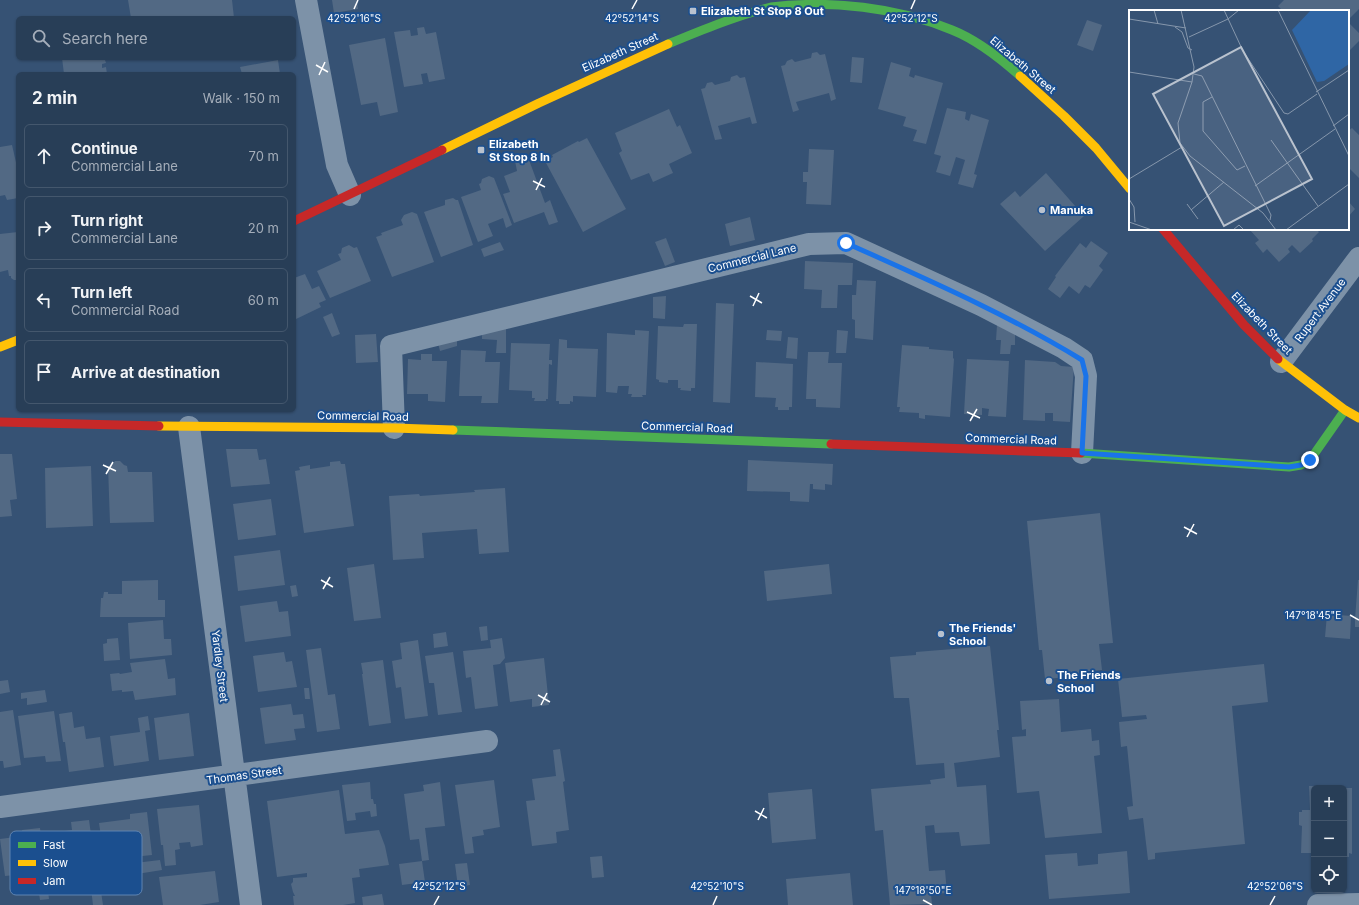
<!DOCTYPE html>
<meta charset="utf-8">
<style>
:root{--surface:#283e57;--page:#30455d;--text:#f1f3f6;--muted:#a5aeba;--line:#44576d}
body{margin:0;font-family:Inter,sans-serif;background:var(--page);color:var(--text)}
.controls{position:absolute;right:12px;bottom:12px;display:grid;overflow:hidden;border-radius:6px;box-shadow:0 1px 3px #0004}
.controls button{width:36px;height:36px;display:grid;place-items:center;padding:0;border:0;border-bottom:1px solid var(--line);background:var(--surface);color:var(--text);font:20px sans-serif}
.stop{position:absolute;width:12px;height:12px;margin:-9px;border:3px solid #1a73e8;border-radius:50%;background:#fff}
.stop.end{background:#1a73e8;border-color:#fff;box-shadow:0 1px 4px #0008}
.list{margin:0;padding:0;list-style:none}
h2{display:flex;justify-content:space-between;align-items:center;height:52px;margin:0;padding:0 16px;font-size:17px}
h2 small{font-size:13px;font-weight:400;color:var(--muted)}
.list li{display:grid;grid-template-columns:26px 1fr auto;gap:12px;align-items:center;box-sizing:border-box;height:64px;margin:0 8px 8px;padding:0 8px;border:1px solid var(--line);border-radius:6px}
.list b{display:block;font-size:15px;white-space:nowrap}
.list p{margin:0;font-size:13px;white-space:nowrap;color:var(--muted)}
.list em{font-size:13px;font-style:normal;color:var(--muted)}
.icon{flex:none;width:22px;height:22px;fill:none;stroke:currentColor;stroke-width:2;stroke-linecap:round;stroke-linejoin:round}
.map{position:relative;flex:none;width:1359px;height:905px;overflow:hidden}
.search{position:absolute;background:var(--surface);box-shadow:0 1px 3px #0004;left:16px;top:16px;width:280px;height:44px;display:flex;align-items:center;gap:10px;box-sizing:border-box;padding:0 14px;border-radius:6px;color:var(--muted);font-size:15px}
.panel{position:absolute;background:var(--surface);box-shadow:0 1px 3px #0004;left:16px;top:72px;width:280px;height:340px;border-radius:6px}
.map>svg:first-child{display:block}
</style>
<div class="map">
<svg width="1359" height="905" viewBox="0 0 1359 905">
<rect width="100%" height="100%" fill="#365274"/>
<path fill="#526984" d="M128 0H232L234 18H131Z
M332 0H357L358 9 334 13Z
M1284 0H1359V9L1348 20V11H1283L1278 6Z
M1087 20 1102 25 1093 51 1077 45Z
M1348 22 1359 33V41L1348 52Z
M424 27 426 34 436 32 445 79 429 82 427 73 421 74 423 84 404 87 394 32 410 30 411 36 418 35 417 28Z
M385 38 398 112 380 116 377 102 361 105 349 45Z
M817 52 820 55 825 54 836 99 831 101 829 93 796 102 799 110 793 112 781 66 785 65 787 61 792 59 795 62 811 58 812 53Z
M852 57 864 58 862 83 850 82Z
M62 58H107L105 60 106 63 102 64V68L106 67 107 74H64Z
M278 60 280 74H242L240 67Z
M891 62 911 68 909 76 914 78 915 75 943 83 926 144 913 141 917 130 903 126 906 117 878 109Z
M737 75 740 78 745 77 757 123 752 124 750 117 718 126 722 139 715 140 701 89 705 88 707 83 712 82 715 85 730 81 731 77Z
M947 108 966 112 965 119 969 121 971 114 989 120 974 174 977 175 973 188 958 184 965 160 956 157 950 176 936 172 941 156 934 154Z
M669 109 677 127 680 125 692 153 669 164 673 173 653 182 649 173 631 180 619 153 622 151 615 133Z
M1352 128 1359 135V178L1348 167V131Z
M587 138 626 209 583 232 545 161 553 157 552 155 578 141 579 142Z
M12 145 18 171V198L7 200 5 195 0 196V147Z
M809 149 834 150 831 205 806 204 807 182H803V172H808Z
M527 157 528 160H529L545 203 550 200 558 222 549 225 544 212 514 223 503 194 510 192 504 176 517 171 515 161Z
M1046 173 1084 216 1045 251 1000 204 1015 191 1020 197Z
M489 176 494 178 512 225 506 228 503 218 488 224 493 236 478 242 461 197 481 190 479 184 481 183 482 179Z
M453 198 456 200H458L473 245 441 257 424 212 445 205V200Z
M1348 201 1355 209 1348 217Z
M412 212 417 214 434 262 392 277 376 237 382 235 381 233 403 225 401 220 404 215Z
M750 217 755 240 730 246 725 224Z
M1249 229H1316L1319 232 1312 239 1313 241 1300 253 1292 245 1288 249 1290 252 1279 262 1267 249 1263 253 1255 243 1259 240Z
M18 232V280H14L11 278V276H9L8 270 0 272V234Z
M666 238 675 262 665 266 655 242Z
M1091 241 1108 253 1099 266 1103 270 1090 288 1085 285 1079 294 1069 286 1060 298 1048 289 1056 277 1055 276 1080 243 1086 248Z
M500 242 504 250 484 257 481 249Z
M349 245 354 248 357 247 371 281 330 298 317 271 341 260 338 254 341 253 342 248Z
M805 261 853 263 852 285H838L837 308H821L822 290 804 289Z
M305 274 312 289 319 286 326 300 319 303 321 307 294 320V278Z
M857 280 876 281 873 340 855 338V320L852 319V295H856Z
M666 296 665 319 653 318V297Z
M716 303 734 304 730 403 713 402Z
M332 313 340 334 332 337 323 317Z
M684 324H697L695 388H691V391L680 390 681 388H678V380H668V383L659 382V380L656 379 658 326 683 327Z
M997 325 1015 334V345H1011L1010 354H1000L1001 340H996Z
M506 328V353H496L497 340 482 339V334Z
M635 330 649 331 646 395H642L643 397H631L632 394H628L629 386H618L617 393 606 392 607 333 635 335Z
M767 330 782 331 781 341 766 340Z
M837 330 848 331 846 353H836Z
M376 334 378 362 356 363 355 335Z
M788 337 798 338 797 359 786 358Z
M457 339V346L440 351 438 343Z
M559 339 567 340V348L598 349 596 397 573 396V402L570 401V404H559V401H556Z
M511 343 550 344 549 360H552V365L549 364 548 399H546V401H534L535 398H532V391L509 390Z
M902 345 929 347V349L953 351V358L954 359 950 417 925 415V419L919 418V413L899 412 900 407H897Z
M461 350 486 351 485 362H500L498 403H481L482 396H459Z
M808 352H829L828 363H842L840 408 816 407V399H806Z
M421 354H432V361H447L445 402 428 401V394H407L408 359 421 360Z
M967 359 1009 361 1006 417 988 416 989 409 982 408V415L964 414Z
M1025 360 1055 362 1061 366 1074 367 1070 422 1053 421V413H1045V421L1023 420Z
M756 362 793 364 792 407H789V410H778V407H775L776 398 755 397Z
M226 449H257L259 460 266 459 270 484 231 487Z
M0 454H12L17 499 10 500 12 516 0 517Z
M748 460 833 464 832 485 825 484V490L813 489V484H810L809 502 790 501V492L747 491Z
M115 461H120L124 465 127 466 128 472H152L154 522 110 523 108 466H111Z
M340 461 341 464H345L354 526 304 533 295 471 300 470 299 467 310 465V469L330 466V462Z
M91 466 93 526 46 528 45 468Z
M505 488 509 552 479 554 477 529 422 533 424 558 393 560 389 496 419 494 420 496 475 492 474 490Z
M271 499 276 535 238 540 233 504Z
M1100 513 1113 643 1099 644 1102 670 1091 671 1092 675 1045 679 1042 650H1039L1027 521Z
M280 550 285 585 238 591 234 556Z
M374 564 381 618 354 621 347 568Z
M829 564 832 594 767 601 764 571Z
M158 580V600H165V617H100L101 598H103L104 592H108V594H122V581Z
M1358 580H1359V627H1355V619Z
M296 585 298 596 292 597 290 586Z
M277 601 279 612 288 611 291 636 245 642 240 606Z
M1327 614 1351 616 1350 639 1325 637Z
M163 620 164 639H171L172 655 130 659 128 623Z
M487 626 488 640 481 641 479 627Z
M446 632 448 646 434 648 433 634Z
M118 638 120 660 104 661 103 644 107 643V639Z
M502 638 505 658 500 664 493 665 498 706 475 709 471 677 466 678 463 651 491 648 490 640Z
M418 640 428 716 405 719 401 687 396 688 392 661 402 659 400 643Z
M990 646 999 730H997L1000 757 954 763 957 787 986 785 990 844 961 846 959 832 935 833 934 825 925 826 929 871 945 870 947 893 931 894 932 904 890 905 883 830 875 831 871 789 931 784 930 780 945 778 944 763 916 765 909 698H894L890 657 916 655V652Z
M321 648 328 695 335 694 340 729 317 732 306 650Z
M284 652 286 662 292 661 297 687 258 692 253 656Z
M453 652 462 712 438 715 434 683H429L425 656Z
M544 658 549 705 532 707V699L510 702 505 663Z
M165 659 168 679 175 678 176 695 135 700 133 691 122 692V690L112 691 110 674 119 673 120 674 132 672 130 663Z
M383 660 391 723 369 726 362 674H363L361 663Z
M1264 664 1268 702 1232 706 1245 844 1155 853V859L1148 860 1143 818 1129 820 1127 807 1133 806 1127 746 1121 747 1119 722 1147 719 1146 715 1122 717 1118 679Z
M8 680 10 692 0 694V681Z
M304 688H309L310 699H305Z
M45 690 47 702 27 705V698L21 699V693Z
M1059 699 1061 732 1091 729 1092 741 1099 740 1100 755 1094 756 1102 833 1045 838 1039 791 1017 793 1012 737 1026 736V729L1022 730 1020 701Z
M291 704 293 715 303 714 305 728 294 729 296 740 265 744 260 708Z
M13 710 21 765 4 768 3 761H0V712Z
M54 711 61 761 46 762 45 756 24 758 18 716Z
M72 712 74 728 84 726 86 739 100 737 104 767 69 772 65 742H63L59 714Z
M189 713 194 756 159 760 154 718Z
M148 716 150 730 145 731 149 761 114 766 110 736 140 732 138 718Z
M560 749 565 781 563 782 569 830 556 832 557 843 532 846 526 801 535 800 532 779 556 776 553 750Z
M494 780 500 827 483 830 484 835 472 837 474 853 465 854 455 785Z
M370 782 371 799H373L374 804H376L377 816 371 817 370 811 355 813 356 820 347 821 342 785Z
M440 782 445 826 425 828 429 860 422 861 419 839 410 840 404 794 424 791 423 785Z
M1309 786H1327V788H1314V853H1301L1302 826 1299 825V812H1302V810H1310Z
M1344 788H1352V854L1349 853V857H1344Z
M812 789 816 839 772 843 768 793Z
M339 790 345 834 379 830 385 846 389 865 359 869 360 877 352 878 355 903 343 905H294L293 896H295L293 892 291 884 293 882V878L307 877V873L277 877 267 801Z
M199 805 203 845 191 847 190 842 179 843 180 849 175 850 176 865 165 866 163 845H161L157 809Z
M147 812 152 855 114 859 111 841 102 843 99 823 130 819V814Z
M89 820 95 863 75 866 77 873 55 876 49 833 72 830 71 822Z
M40 828 49 899 40 900 36 873 5 876 0 839 23 836 22 830Z
M1127 851 1130 893 1049 899 1045 855 1077 853 1078 866 1098 864V854Z
M602 856 604 877 592 878 590 857Z
M160 860 162 870 137 874 135 863Z
M422 861 425 882 402 885 399 864Z
M467 863 470 885 458 887 455 864Z
M98 871 103 905H93L89 872Z
M215 871 219 902 200 905H163L159 877Z
M850 873 853 905H788L786 879Z
M382 894 384 905H363L362 897Z"/>
<g fill="none" stroke-linecap="round" stroke-linejoin="round">
<path stroke="#7d92a8" stroke-width="22" d="M306 0 337 165 350 195
M1281 362 1359 258
M189 427 251 905
M394 428 391 346 809 244 846 243 981 305 1064 348 1082 360 1086 376 1082 453
M0 807 487 741
M1318 905 1359 904"/>
<path stroke="#4caf50" stroke-width="9" d="M668 44C702 30 736 16 771 7 830 0 897 7 952 30 977 40 1000 58 1020 76
M453 430 831 444
M1081 453 1289 467 1301 465 1310 460 1345 410"/>
<path stroke="#ffc107" stroke-width="9" d="M1020 76 1064 116 1096 148 1130 189
M442 150 539 103 668 44
M0 347 18 340
M1278 359 1345 410 1359 418
M159 426 394 428 453 430"/>
<path stroke="#c62828" stroke-width="9" d="M294 221 442 150
M1163 229 1244 325 1278 359
M0 422 159 426
M831 444 1081 453"/>
</g>
<g fill="none" stroke-linecap="round" stroke-linejoin="round">
<path stroke="#1a73e8" stroke-width="5" d="M846 243C926 279 1007 314 1082 360L1086 376 1082 453 1289 467 1301 465 1310 460"/>
</g>
<path fill="none" stroke="#fff" stroke-width="1.5" d="M354 9 358 0M632 9 637 0M911 9 915 0M316 65 328 72M319 75 325 62M533 181 545 187M536 190 542 178M750 296 762 303M753 306 759 293M967 412 980 418M970 421 977 409M103 465 116 471M106 474 113 462M1184 527 1197 534M1187 537 1194 524M321 580 333 587M323 589 330 577M1350 615 1359 620M538 695 550 702M541 705 547 693M755 811 767 818M758 820 764 808M923 900 932 905M434 905 439 896M713 905 717 896M1270 905 1275 896"/>
<g fill="#b9c2ce" stroke="#1b4f8f" stroke-width="1.5">
<rect x="689" y="7" width="8" height="8" rx="2"/>
<rect x="477" y="146" width="8" height="8" rx="2"/>
<circle cx="1042" cy="210" r="4"/>
<circle cx="941" cy="634" r="4"/>
<circle cx="1049" cy="681" r="4"/>
</g>
<g text-anchor="middle" stroke-width="4" stroke-linejoin="round" paint-order="stroke">
<g font-size="11" font-weight="bold" fill="#fff" stroke="#1b4f8f" text-anchor="start">
<text x="701" y="15">Elizabeth St Stop 8 Out</text>
<text x="489" y="148">Elizabeth<tspan x="489" dy="13">St Stop 8 In</tspan></text>
<text x="1050" y="214">Manuka</text>
<text x="949" y="632">The Friends'<tspan x="949" dy="13">School</tspan></text>
<text x="1057" y="679">The Friends<tspan x="1057" dy="13">School</tspan></text>
</g>
<g font-size="11" fill="#fff" stroke="#1b4f8f">
<text transform="translate(620 52) rotate(-24)" y="4">Elizabeth Street</text>
<text transform="translate(1023 65) rotate(40)" y="4">Elizabeth Street</text>
<text transform="translate(752 258) rotate(-14)" y="4">Commercial Lane</text>
<text transform="translate(1320 310) rotate(-53)" y="4">Rupert Avenue</text>
<text transform="translate(1262 323) rotate(46)" y="4">Elizabeth Street</text>
<text transform="translate(363 416) rotate(1)" y="4">Commercial Road</text>
<text transform="translate(687 427) rotate(2)" y="4">Commercial Road</text>
<text transform="translate(1011 439) rotate(2)" y="4">Commercial Road</text>
<text transform="translate(220 666) rotate(83)" y="4">Yardley Street</text>
<text transform="translate(244 775) rotate(-8)" y="4">Thomas Street</text>
</g>
</g>
<g transform="translate(1129 10)">
<rect width="220" height="220" fill="#365274"/>
<path d="M182 0H220V54L195 71 188 72 163 20Z" fill="#2f66a5"/>
<path fill="none" stroke="#8697ac" stroke-width="1" d="M25 0 29 14M52 0 65 57 63 72 49 113 51 133 61 146 134 203 147 220M95 0 114 41 155 103 159 104 188 84M149 0 220 146M0 9 57 18M46 17 53 22 59 38 63 40M60 27 99 9 110 0M0 62 63 72M65 64 73 66 142 205 141 210M187 82 220 60M83 87 74 92V121L108 160 116 156M204 116 220 104M142 130 189 196M0 169 53 137M126 176 206 119M0 189 5 197 6 212M58 194 69 209M62 200 95 172M0 212 23 220M104 220 110 215 115 220M157 220 220 174"/>
<path fill="#b9c2ce" fill-opacity="0.15" stroke="#b9c2ce" stroke-width="2" d="M112 37 183 169 95 216 24 84Z"/>
<rect width="220" height="220" fill="none" stroke="#fff" stroke-width="2"/>
</g>
<rect x="10" y="831" width="132" height="64" rx="6" fill="#1b4f8f" stroke="#5f84b1" stroke-width="1"/>
<rect x="18" y="842" width="18" height="6" fill="#4caf50"/>
<rect x="18" y="860" width="18" height="6" fill="#ffc107"/>
<rect x="18" y="878" width="18" height="6" fill="#c62828"/>
<g font-size="11" fill="#fff">
<text x="43" y="849">Fast</text>
<text x="43" y="867">Slow</text>
<text x="43" y="885">Jam</text>
</g>
<g font-size="10" text-anchor="middle" fill="#fff" stroke="#1b4f8f" stroke-width="4" stroke-linejoin="round" paint-order="stroke">
<text x="354" y="22">42°52'16"S</text>
<text x="632" y="22">42°52'14"S</text>
<text x="911" y="22">42°52'12"S</text>
<text x="1313" y="619">147°18'45"E</text>
<text x="439" y="890">42°52'12"S</text>
<text x="717" y="890">42°52'10"S</text>
<text x="1275" y="890">42°52'06"S</text>
<text x="923" y="894">147°18'50"E</text>
</g>
</svg>
<div class="controls">
<button>+</button>
<button>−</button>
<button><svg class="icon" aria-label="locate" viewBox="0 0 24 24"><circle cx="12" cy="12" r="6"/><path d="M12 2v4M12 18v4M2 12h4M18 12h4"/></svg></button>
</div>
<div class="stop" style="left:846px;top:243px"></div>
<div class="stop end" style="left:1310px;top:460px"></div>
<div class="search"><svg class="icon" aria-label="search" viewBox="0 0 24 24"><circle cx="10" cy="10" r="6"/><path d="M15 15l6 6"/></svg>Search here</div>
<section class="panel">
<h2>2 min<small>Walk · 150 m</small></h2>
<ul class="list">
<li><svg class="icon" aria-label="ahead" viewBox="0 0 24 24"><path d="M12 20V5M6 11l6-6 6 6"/></svg><div><b>Continue</b><p>Commercial Lane</p></div><em>70 m</em></li>
<li><svg class="icon" aria-label="right" viewBox="0 0 24 24"><path d="M7 20v-9h11M14 6l5 5-5 5"/></svg><div><b>Turn right</b><p>Commercial Lane</p></div><em>20 m</em></li>
<li><svg class="icon" aria-label="left" viewBox="0 0 24 24"><path d="M17 20v-9H6M10 6l-5 5 5 5"/></svg><div><b>Turn left</b><p>Commercial Road</p></div><em>60 m</em></li>
<li><svg class="icon" aria-label="arrive" viewBox="0 0 24 24"><path d="M6 21V4h12l-3 4 3 4H6"/></svg><div><b>Arrive at destination</b></div></li>
</ul>
</section>
</div>
